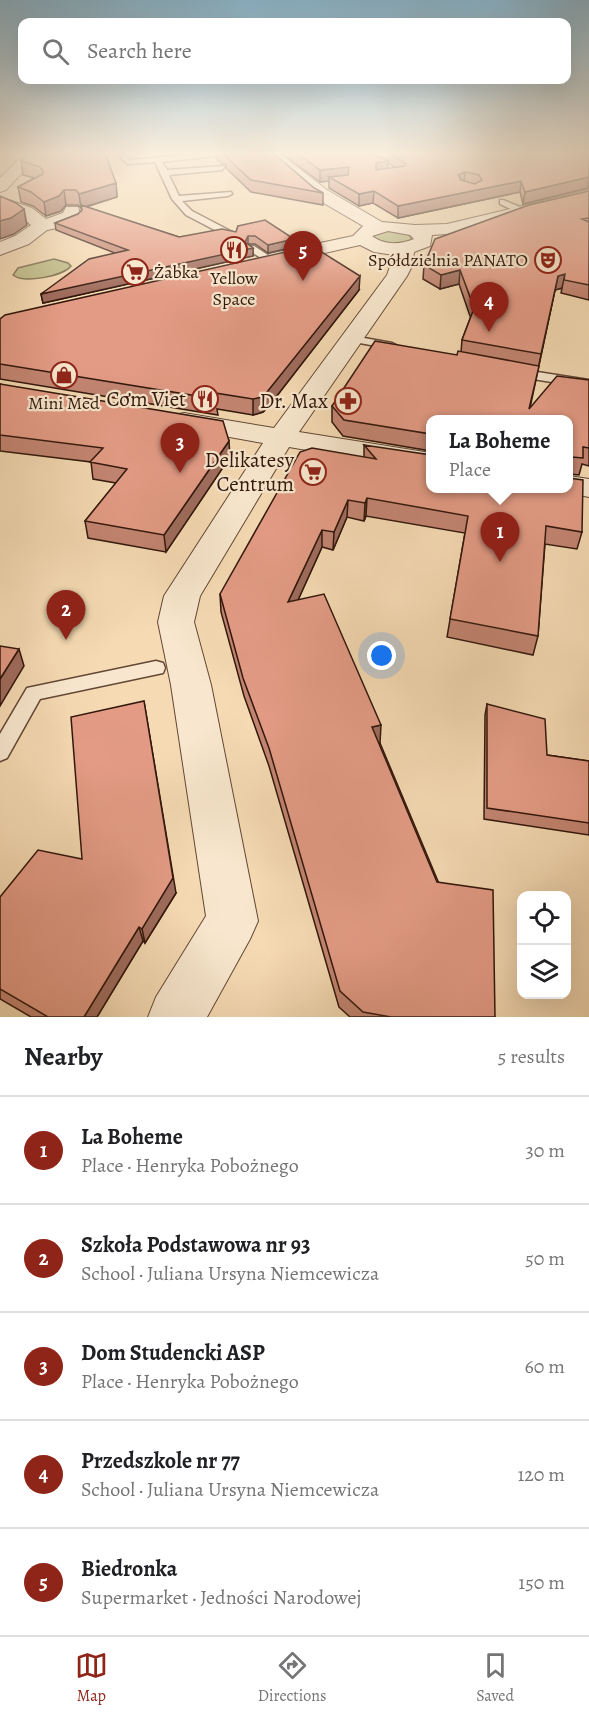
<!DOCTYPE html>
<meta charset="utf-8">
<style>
:root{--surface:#fff;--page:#f2f2f2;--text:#202124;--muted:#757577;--line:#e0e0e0;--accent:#8f2418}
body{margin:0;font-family:Alegreya,serif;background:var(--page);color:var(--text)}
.controls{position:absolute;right:18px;bottom:18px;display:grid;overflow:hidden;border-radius:12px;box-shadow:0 6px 24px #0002}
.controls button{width:54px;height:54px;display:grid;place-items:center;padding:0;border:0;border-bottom:2px solid var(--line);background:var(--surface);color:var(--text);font:30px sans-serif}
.you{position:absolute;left:382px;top:656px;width:21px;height:21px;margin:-15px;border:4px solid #fff;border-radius:50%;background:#1a73e8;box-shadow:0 0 0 9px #1a73e833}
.badge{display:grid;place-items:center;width:39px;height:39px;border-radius:50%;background:var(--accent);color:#fff;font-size:20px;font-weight:700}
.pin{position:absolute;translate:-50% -50px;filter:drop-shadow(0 2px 3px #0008)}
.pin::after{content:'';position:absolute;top:32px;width:21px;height:18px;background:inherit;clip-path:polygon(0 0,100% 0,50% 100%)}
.popup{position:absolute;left:426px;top:415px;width:147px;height:78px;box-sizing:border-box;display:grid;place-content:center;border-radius:12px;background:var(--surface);filter:drop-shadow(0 2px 4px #0005);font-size:20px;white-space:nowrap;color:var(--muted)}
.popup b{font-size:22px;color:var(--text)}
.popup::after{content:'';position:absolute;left:50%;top:100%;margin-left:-12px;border:12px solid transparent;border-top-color:var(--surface)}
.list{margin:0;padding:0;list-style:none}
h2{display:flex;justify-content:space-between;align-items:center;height:78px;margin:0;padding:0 24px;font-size:26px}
h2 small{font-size:20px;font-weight:400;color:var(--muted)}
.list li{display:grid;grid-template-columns:39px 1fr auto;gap:18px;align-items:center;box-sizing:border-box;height:108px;padding:0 24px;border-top:2px solid var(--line)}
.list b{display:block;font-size:22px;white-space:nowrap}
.list p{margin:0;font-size:20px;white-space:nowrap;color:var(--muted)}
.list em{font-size:20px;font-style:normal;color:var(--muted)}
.icon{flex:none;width:33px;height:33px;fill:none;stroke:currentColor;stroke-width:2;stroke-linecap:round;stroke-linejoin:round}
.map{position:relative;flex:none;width:589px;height:1017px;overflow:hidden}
.search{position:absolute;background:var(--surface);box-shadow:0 6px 24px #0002;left:18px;right:18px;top:18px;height:66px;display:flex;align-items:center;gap:15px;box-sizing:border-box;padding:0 21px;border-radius:12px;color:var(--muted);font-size:22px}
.sheet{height:618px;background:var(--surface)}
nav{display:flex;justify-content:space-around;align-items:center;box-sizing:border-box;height:84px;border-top:2px solid var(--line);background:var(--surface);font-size:16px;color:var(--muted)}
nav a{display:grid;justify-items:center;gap:3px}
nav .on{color:var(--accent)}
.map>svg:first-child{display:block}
</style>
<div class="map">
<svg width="589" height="1017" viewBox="0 0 589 1017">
<rect width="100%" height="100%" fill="#f5dab3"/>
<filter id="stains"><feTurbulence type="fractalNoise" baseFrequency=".00333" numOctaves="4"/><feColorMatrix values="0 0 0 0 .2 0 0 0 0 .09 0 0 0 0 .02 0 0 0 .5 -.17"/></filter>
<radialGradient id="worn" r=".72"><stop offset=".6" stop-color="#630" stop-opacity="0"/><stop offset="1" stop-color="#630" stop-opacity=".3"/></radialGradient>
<path fill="#bfbe8a" stroke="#786a4b" stroke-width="1.5" d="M382 230 407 232 412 239C400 247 383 245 372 236Z
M54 259 68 263 71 266C63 276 24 284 13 275L18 268Z"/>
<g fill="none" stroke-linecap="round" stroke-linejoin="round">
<defs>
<path id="service" d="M207 153H213L216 156 162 162 167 170 225 166 222 170 169 175 179 196 231 192 232 194 228 196 182 201 192 211 236 234V238H230L186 215 172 199 155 162 128 164 120 157 126 156 130 160Z
M352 153C369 151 390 163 403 175L386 178V174L392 173 383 167Z
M503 200 525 209 526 211 519 213 500 204V200Z
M248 246H254L274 259 266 261 248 250Z
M353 336 392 343 398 346 392 349 349 341 347 339Z
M518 369 589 380V388L514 376V370Z
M156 661 163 663 165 668 163 673 40 699 7 758 0 761V734L27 688Z"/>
<path id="minor" d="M25 153H67L60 157 35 159 6 190 0 192V178Z
M264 153H279L327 190 382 222 415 225 447 224 589 190V200L447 234 432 235 430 246 414 252 412 266 407 276 299 432 431 453V471L289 447 200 596 194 622 211 685 258 921 250 939 207 1017H148L156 997 206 916 171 685 158 622 164 596 263 443 184 429 174 427 170 421 174 415 184 413 274 428 387 275 394 255 374 252 360 245 276 264 269 262 266 258 269 254 353 236 363 226 315 198ZM388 231 410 235 414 239C400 245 384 245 372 236Z
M0 197 32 208 46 219 63 213 66 207H78L81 216 78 220 62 227 47 230 29 244 0 255V242L15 236 31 225 20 216 0 208Z
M569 476 589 479V497L558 491 556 488H569Z"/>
</defs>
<use href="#service" stroke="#634836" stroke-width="3"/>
<use href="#minor" stroke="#634836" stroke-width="2"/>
<use href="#service" fill="#f8e7ce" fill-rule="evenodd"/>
<use href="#minor" fill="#f8e7ce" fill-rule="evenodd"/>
</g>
<path fill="#c38572" stroke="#32170c" stroke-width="1.5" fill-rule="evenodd" d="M216 153H273L314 188 323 193V205L251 192 226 168V164H222L216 158Z
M281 153H589V188L523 204 520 192 398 218 373 203 359 206 329 188V181L320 182ZM388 162 395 168 387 169Z
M21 161 116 183 117 197 86 207 179 237 236 232 238 226 294 247 268 253 255 244H248L253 248V256L43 303 41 294 115 253 56 230 55 223 78 214 82 210 81 208 78 205H66L61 211 46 216 33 206 21 202 18 187 34 178 23 175Z
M589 191V300L561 293 562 288 555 290 530 408 589 380V466L582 464 579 475 570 474 431 420V451L343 436 332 422V406L457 355 461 352 462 340 471 316H470L459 284 440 289 423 279 424 265Z
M359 290 269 406 263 412 253 415 217 409 218 415 0 379V319Z
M0 384 230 457 166 552 88 538 85 521 116 483 93 479 91 462 0 451Z
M364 445 582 532 577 549 545 544 538 636 533 655 447 637 465 533 366 516 364 521 347 517 333 550 322 547 298 600 380 743 495 1017H350L339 1007 269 766 244 696 221 612 220 594 364 457Z
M487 704 547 755 589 761V835L484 819 485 715Z
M176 893 145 943 143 941 97 1017H31L0 999V897Z"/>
<path fill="#9f6c5d" stroke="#32170c" stroke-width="1.5" d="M388 161 387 172 375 175 376 163Z
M349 167V178L329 177V181L320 182V170Z
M465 172 464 183 457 186 458 175Z
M589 177 588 188 523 204 525 192Z
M521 181 520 192 398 218V206Z
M116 183 117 197 81 208 79 194Z
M64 190 66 205 61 211 46 216 44 202Z
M374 191 373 203 359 206V194Z
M24 209 27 225 14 234 0 239V221Z
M248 236V244L253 248V256L43 303 41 294 245 242Z
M294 239V247L268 253V245Z
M460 270 459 284 440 289 441 275Z
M565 274 562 288 555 290 538 369 558 276Z
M360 276 359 290 269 406 263 412 253 415V399Z
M229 441 230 457 166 552 164 535Z
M367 498 366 516 364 521 365 503Z
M348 500 347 517 333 550 334 532Z
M322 530V547L289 620 288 602Z
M19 649 24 666 0 706V679Z
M144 701 176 893 145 943 142 929Z
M381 725 380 743 370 745 372 727Z
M139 927 143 941 97 1017H84Z"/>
<path fill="#e39b85" stroke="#32170c" stroke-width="1.5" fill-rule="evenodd" d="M29 153H105L116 183 79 194 76 190H64L59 196 44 202 31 192 18 187 43 174V171L40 167 21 161Z
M221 153H273L314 188 323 193 251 180 226 157V153Z
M296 153H369L388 161 376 163V170L404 166 406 164 390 153H589V177L525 192 521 181 398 206 374 191 359 194 329 177 348 175 349 167 320 170ZM465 172 479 175 482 180 475 184 461 180 458 175Z
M589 191V218L582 219 589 222V285L564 280 565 274 558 276 541 354 462 340 476 303 472 302 460 270 441 275 424 265 435 239 529 205Z
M0 196 16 203 24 209 11 218 0 221Z
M81 205 179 237 222 229 236 232 238 226 265 220 294 239 268 245 255 236H248L245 242 253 248 41 294 89 259 128 250 55 223 78 214 82 210Z
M312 246 360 276 263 397 253 399 215 393 216 399 0 364V319L5 315Z
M375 341 457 355 458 351 539 366 529 409 557 376 589 380V448L583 447V458L572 457 571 469H569V420H431V434L344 420 332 406Z
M0 384 223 421 229 441 164 535 85 521 127 469 90 462 103 448 0 435Z
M364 445 431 455V489H569V478L583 480 582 532 546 526 538 636 450 619 468 516 367 498 365 503 348 500 334 532 322 530 288 602 324 594 381 725 372 727 437 882 493 890 495 1017H391L363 1012 340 991 269 748 243 678 220 594 300 452 312 448 376 459Z
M0 646 19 649 0 679Z
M144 701 173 878 142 929 139 927 84 1017H48L0 989V897L38 850 82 859 71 717Z
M487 704 545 719 547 755 589 761V823L487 808Z"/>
<linearGradient id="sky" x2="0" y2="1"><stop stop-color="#89b7d0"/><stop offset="0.52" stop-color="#faeedd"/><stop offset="1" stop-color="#faeedd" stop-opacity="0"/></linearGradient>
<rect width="589" height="295" fill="url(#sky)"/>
<defs>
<symbol id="restaurant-ring" viewBox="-11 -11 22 22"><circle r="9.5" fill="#f8e7ce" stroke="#8f2418" stroke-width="1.5"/><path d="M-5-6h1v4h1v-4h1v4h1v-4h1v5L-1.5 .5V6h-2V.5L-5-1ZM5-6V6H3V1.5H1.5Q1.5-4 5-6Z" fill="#8f2418"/></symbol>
<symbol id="theatre-ring" viewBox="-11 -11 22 22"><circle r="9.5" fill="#f8e7ce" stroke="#8f2418" stroke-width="1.5"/><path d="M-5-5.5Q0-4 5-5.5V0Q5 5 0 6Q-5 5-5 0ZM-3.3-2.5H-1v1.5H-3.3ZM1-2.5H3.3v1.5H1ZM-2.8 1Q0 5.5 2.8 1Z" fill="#8f2418"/></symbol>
<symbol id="supermarket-ring" viewBox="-11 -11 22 22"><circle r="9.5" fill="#f8e7ce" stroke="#8f2418" stroke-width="1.5"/><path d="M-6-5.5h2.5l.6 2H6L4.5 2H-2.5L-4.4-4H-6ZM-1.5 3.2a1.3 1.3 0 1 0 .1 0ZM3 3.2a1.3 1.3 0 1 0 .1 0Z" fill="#8f2418"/></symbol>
<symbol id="shop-ring" viewBox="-11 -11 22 22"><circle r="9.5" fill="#f8e7ce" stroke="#8f2418" stroke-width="1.5"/><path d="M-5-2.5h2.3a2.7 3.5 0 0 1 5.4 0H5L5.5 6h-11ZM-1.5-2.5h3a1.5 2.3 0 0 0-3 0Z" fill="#8f2418"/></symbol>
<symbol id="pharmacy-ring" viewBox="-11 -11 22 22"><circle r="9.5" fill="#f8e7ce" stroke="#8f2418" stroke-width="1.5"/><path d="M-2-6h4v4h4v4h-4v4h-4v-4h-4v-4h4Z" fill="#8f2418"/></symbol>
</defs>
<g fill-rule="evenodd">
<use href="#restaurant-ring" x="219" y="235" width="30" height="30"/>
<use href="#theatre-ring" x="533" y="245" width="30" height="30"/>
<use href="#supermarket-ring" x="120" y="257" width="30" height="30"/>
<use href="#shop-ring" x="49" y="360" width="30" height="30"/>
<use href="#restaurant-ring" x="190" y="384" width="30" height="30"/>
<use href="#pharmacy-ring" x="333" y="386" width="30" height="30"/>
<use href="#supermarket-ring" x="298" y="457" width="30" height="30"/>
</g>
<g text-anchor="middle" stroke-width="4.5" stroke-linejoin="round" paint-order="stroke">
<g font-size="18" fill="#32170c" stroke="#f8e7ce">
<text x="528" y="266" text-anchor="end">Spółdzielnia PANATO</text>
<text x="154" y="278" text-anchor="start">Żabka</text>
<text x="234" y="284">Yellow<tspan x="234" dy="21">Space</tspan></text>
<text x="64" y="409">Mini Med</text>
</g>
<g font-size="21" fill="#32170c" stroke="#f8e7ce" text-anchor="end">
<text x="186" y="406">Cơm Viet</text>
<text x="328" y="408">Dr. Max</text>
<text x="294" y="467">Delikatesy<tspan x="294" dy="24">Centrum</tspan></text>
</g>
</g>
<rect width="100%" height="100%" filter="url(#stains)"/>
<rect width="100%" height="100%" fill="url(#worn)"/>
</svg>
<div class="controls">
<button><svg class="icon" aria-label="locate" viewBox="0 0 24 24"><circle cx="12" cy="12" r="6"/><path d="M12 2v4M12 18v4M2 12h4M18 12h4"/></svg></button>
<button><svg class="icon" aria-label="layers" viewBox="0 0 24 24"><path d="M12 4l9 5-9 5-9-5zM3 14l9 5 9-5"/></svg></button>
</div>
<div class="you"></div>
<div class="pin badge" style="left:500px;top:562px">1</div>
<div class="popup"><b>La Boheme</b>Place</div>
<div class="pin badge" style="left:66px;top:640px">2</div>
<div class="pin badge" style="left:180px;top:473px">3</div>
<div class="pin badge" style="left:489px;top:332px">4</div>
<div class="pin badge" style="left:303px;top:281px">5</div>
<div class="search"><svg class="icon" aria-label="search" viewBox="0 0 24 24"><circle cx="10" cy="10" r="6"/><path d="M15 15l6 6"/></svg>Search here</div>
</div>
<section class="sheet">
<h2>Nearby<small>5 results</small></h2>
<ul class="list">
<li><span class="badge">1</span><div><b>La Boheme</b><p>Place · Henryka Pobożnego</p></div><em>30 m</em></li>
<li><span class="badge">2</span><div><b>Szkoła Podstawowa nr 93</b><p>School · Juliana Ursyna Niemcewicza</p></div><em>50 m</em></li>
<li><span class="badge">3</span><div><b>Dom Studencki ASP</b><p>Place · Henryka Pobożnego</p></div><em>60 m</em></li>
<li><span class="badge">4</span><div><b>Przedszkole nr 77</b><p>School · Juliana Ursyna Niemcewicza</p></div><em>120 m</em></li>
<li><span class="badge">5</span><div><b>Biedronka</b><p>Supermarket · Jedności Narodowej</p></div><em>150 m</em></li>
</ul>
</section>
<nav>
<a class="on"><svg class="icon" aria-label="map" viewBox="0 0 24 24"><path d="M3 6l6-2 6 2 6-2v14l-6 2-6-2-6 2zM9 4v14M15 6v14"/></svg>Map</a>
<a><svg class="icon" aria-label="directions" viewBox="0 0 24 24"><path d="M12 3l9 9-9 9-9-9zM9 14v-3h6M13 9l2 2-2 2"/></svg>Directions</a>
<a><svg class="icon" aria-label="saved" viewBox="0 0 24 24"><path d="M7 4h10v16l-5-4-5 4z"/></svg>Saved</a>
</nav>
